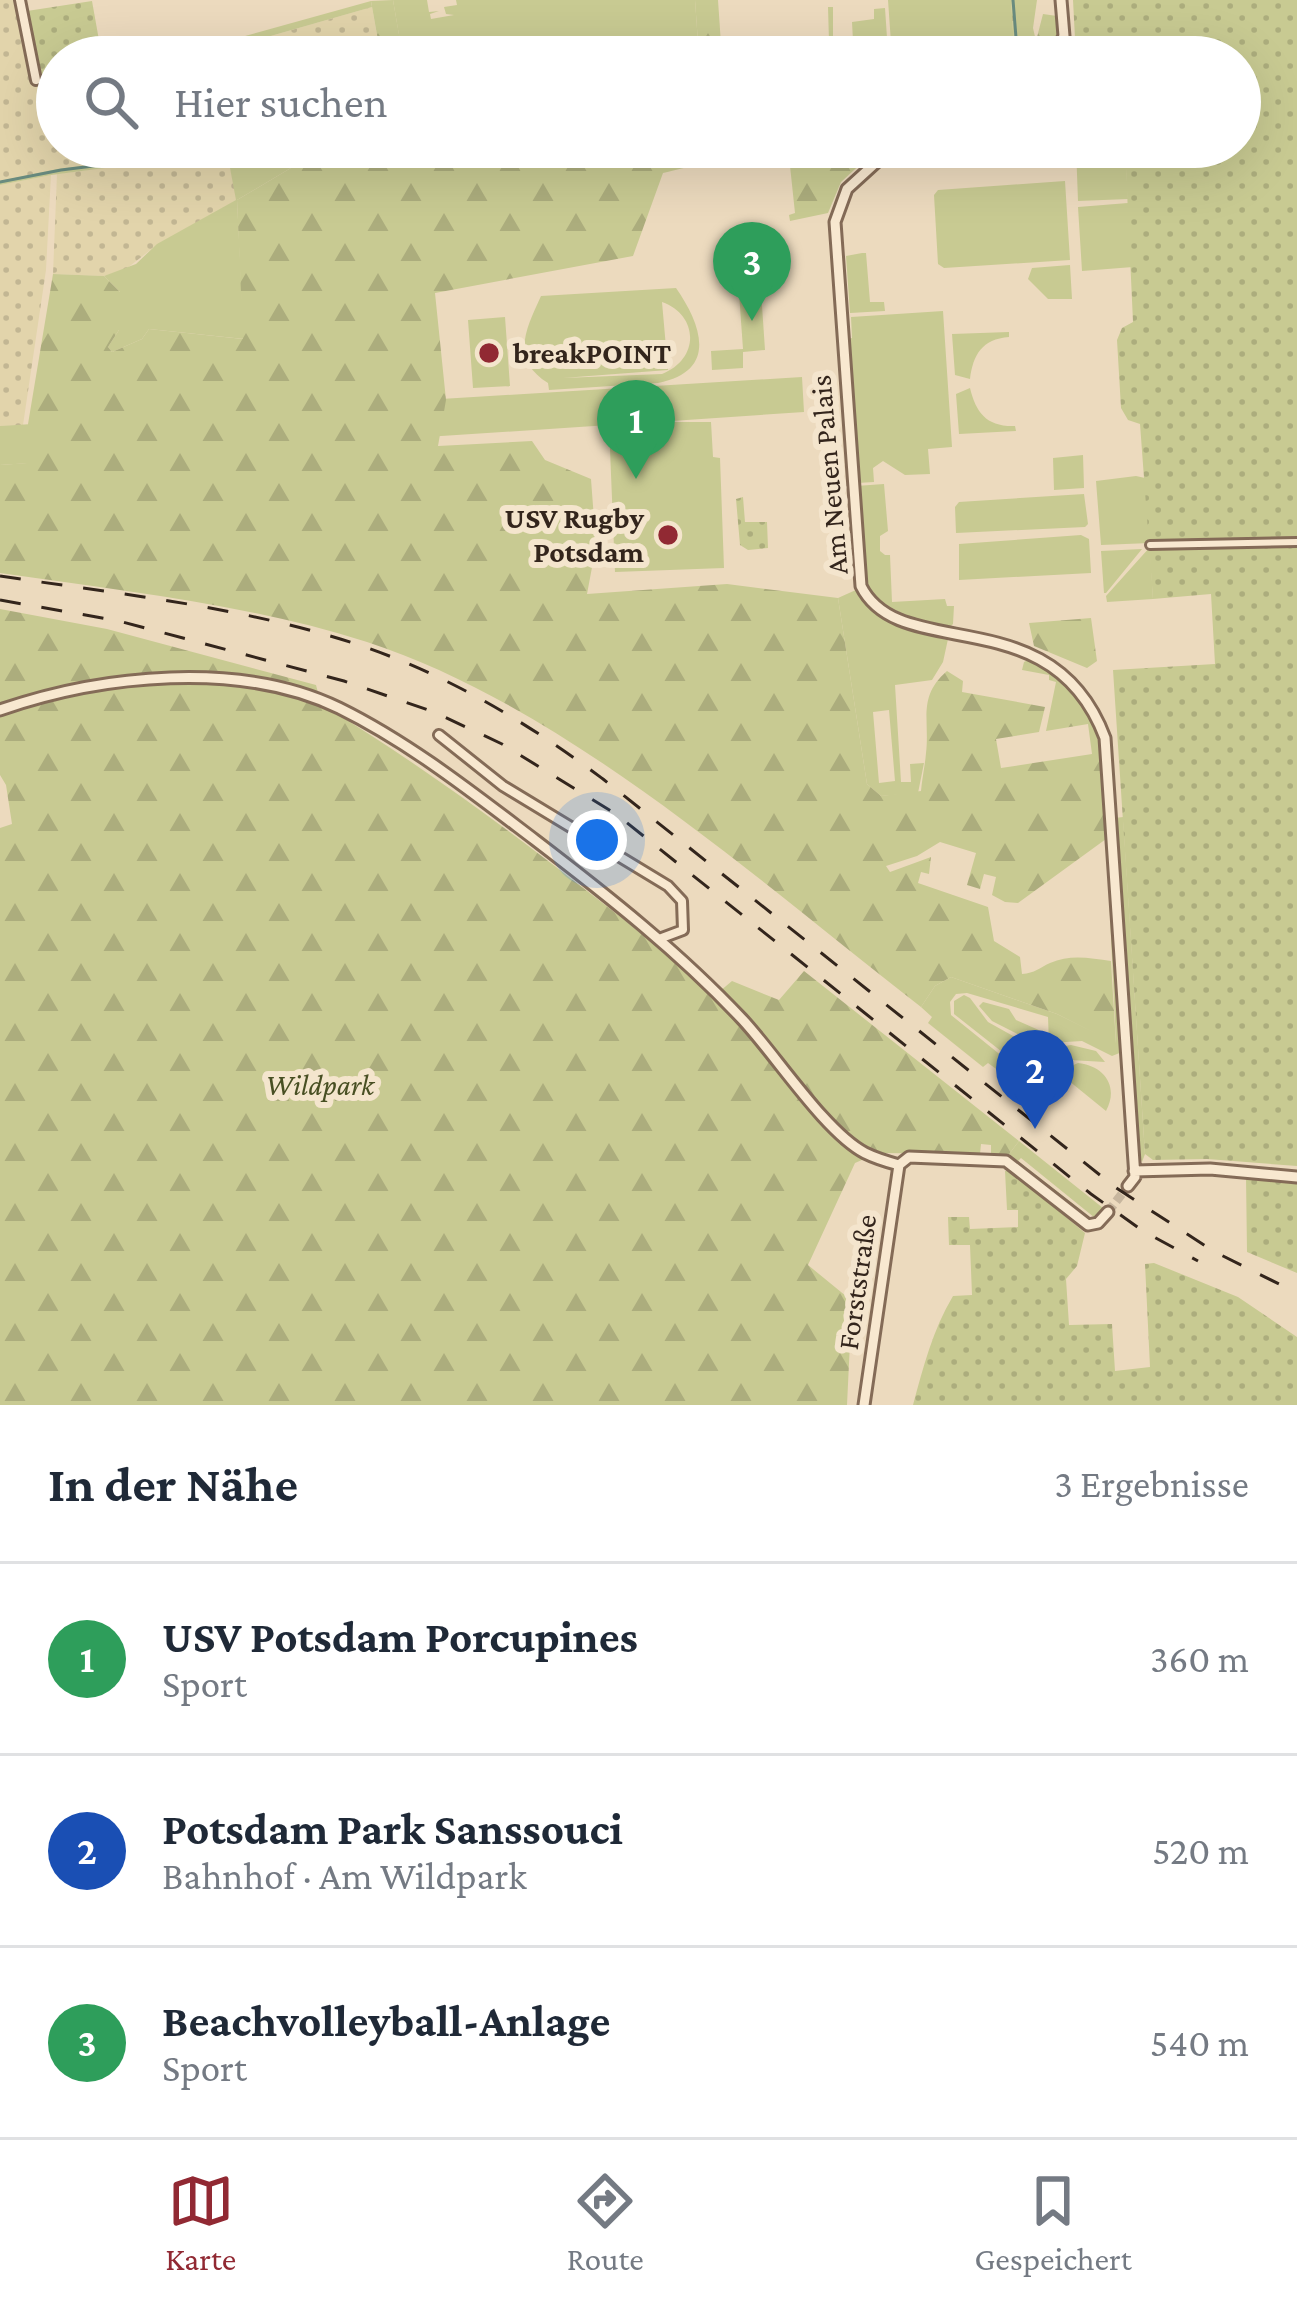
<!DOCTYPE html>
<html lang="de">
<meta charset="utf-8">
<style>
:root{--surface:#fff;--page:#f2f2f3;--text:#1f2937;--muted:#747a83;--line:#e0e1e3;--accent:#912933}
body{margin:0;font-family:"Crimson Pro",serif;background:var(--page);color:var(--text)}
.you{position:absolute;left:597px;top:840px;width:42px;height:42px;margin:-30px;border:9px solid #fff;border-radius:50%;background:#1a73e8;box-shadow:0 0 0 18px #1a73e833}
.badge{display:grid;place-items:center;width:78px;height:78px;border-radius:50%;background:var(--accent);color:#fff;font-size:39px;font-weight:700}
.pin{position:absolute;translate:-50% -99px;filter:drop-shadow(0 3px 6px #0008)}
.pin::after{content:'';position:absolute;top:63px;width:42px;height:36px;background:inherit;clip-path:polygon(0 0,100% 0,50% 100%)}
.list{margin:0;padding:0;list-style:none}
h2{display:flex;justify-content:space-between;align-items:center;height:156px;margin:0;padding:0 48px;font-size:51px}
h2 small{font-size:39px;font-weight:400;color:var(--muted)}
.list li{display:grid;grid-template-columns:78px 1fr auto;gap:36px;align-items:center;box-sizing:border-box;height:192px;padding:0 48px;border-top:3px solid var(--line)}
.list b{display:block;font-size:45px;white-space:nowrap}
.list p{margin:0;font-size:39px;white-space:nowrap;color:var(--muted)}
.list em{font-size:39px;font-style:normal;color:var(--muted)}
.icon{flex:none;width:66px;height:66px;fill:none;stroke:currentColor;stroke-width:2;stroke-linecap:round;stroke-linejoin:round}
.map{position:relative;flex:none;width:1297px;height:1405px;overflow:hidden}
.search{position:absolute;background:var(--surface);box-shadow:0 12px 48px #0002;left:36px;right:36px;top:36px;height:132px;display:flex;align-items:center;gap:30px;box-sizing:border-box;padding:0 42px;border-radius:66px;color:var(--muted);font-size:45px}
.sheet{height:732px;background:var(--surface)}
nav{display:flex;justify-content:space-around;align-items:center;box-sizing:border-box;height:168px;border-top:3px solid var(--line);background:var(--surface);font-size:33px;color:var(--muted)}
nav a{display:grid;justify-items:center;gap:6px}
nav .on{color:var(--accent)}
.map>svg:first-child{display:block}
</style>
<div class="map">
<svg width="1297" height="1405" viewBox="0 0 1297 1405">
<defs>
<pattern id="farmland-dots" width="8" height="8" patternUnits="userSpaceOnUse" patternTransform="scale(3)"><rect width="8" height="8" fill="#e2d4ab"/><path d="M2 2h.1M6 6h.1" fill="none" stroke="#c2b693" stroke-width="1.8" stroke-linecap="round"/></pattern>
<pattern id="forest-firs" width="22" height="20" patternUnits="userSpaceOnUse" patternTransform="scale(3)"><rect width="22" height="20" fill="#c8ca92"/><path d="M5 1l3.5 6h-7zM16 11l3.5 6h-7z" fill="#acad7d"/></pattern>
<pattern id="park-dots" width="8" height="8" patternUnits="userSpaceOnUse" patternTransform="scale(3)"><rect width="8" height="8" fill="#c8ca92"/><path d="M2 2h.1M6 6h.1" fill="none" stroke="#acad7d" stroke-width="1.8" stroke-linecap="round"/></pattern>
</defs>
<rect width="100%" height="100%" fill="#ecdabe"/>
<path fill="url(#farmland-dots)" d="M0 0H24L38 78 57 76V147H236L57 169 0 181Z
M372 7 381 57H174L208 54Z
M227 152 237 200 158 244 126 269 104 276 53 274 57 174Z
M51 175 46 270 23 425 0 426V185Z"/>
<path fill="#c8ca92" fill-rule="evenodd" d="M393 0H427L429 12 439 11 430 14 431 19 454 15 446 14 444 7 457 5 456 0H695L699 57H447L448 42 401 47Z
M888 0H1011L1014 47H930L916 57H892Z
M371 1 372 7 208 54 174 55 173 42 191 51Z
M828 7H833V43L853 41 852 22 874 19V9L885 8 888 53 815 55 795 43 829 41Z
M236 147H326L237 200 244 339 149 329 142 339 112 352 108 347 119 330 120 292 104 276 136 264 157 244 236 200 227 152 51 175 0 185V181L57 169Z
M1076 147H1125L1128 199 1078 201Z
M1065 181 1070 260 944 268 938 264 934 195 938 190Z
M1128 203 1133 267 1082 271 1078 207Z
M862 253H866L870 302H884L885 311 850 313 846 256Z
M1070 265 1072 299H1048L1028 279 1032 268Z
M676 288C701 324 719 371 658 383L549 390 548 383C510 359 526 329 541 296ZM662 302C699 315 700 359 662 374L563 378 668 370Z
M761 291 765 350 743 352V368L712 370 711 351 743 349 739 293Z
M943 311 952 447 928 449 930 474 905 475 883 461 873 468 874 482 857 483 847 339 852 338 851 317Z
M505 317 510 386 473 388 468 320Z
M1009 332V337C982 339 973 355 970 379L955 375 952 334Z
M802 377 804 412 657 422H711L713 457 720 458 724 568 615 572 609 425 0 465V426Z
M970 388C976 413 987 427 1015 426L1016 431 959 434 956 394Z
M1083 455 1084 488 1054 490 1053 458Z
M1136 476 1145 478 1150 543 1101 545 1096 481Z
M884 484 888 531 880 536V551L885 555H890L892 602 945 599 947 606H954L953 624 949 628C845 602 864 582 856 486Z
M1084 494 1088 524 1085 527 956 533 955 507 959 502Z
M1081 535 1089 539 1091 573 959 580V544Z
M1150 547 1153 599 1107 602 1106 596Z
M1142 549 1106 593H1104L1101 551Z
M858 589 882 616 948 639 943 662 932 680 895 685 901 782H911L910 764 924 763 918 793 881 796 867 784 838 598ZM889 710 895 781 879 783 873 712Z
M1123 817 1145 1154 1142 1162 1137 1151 1115 818Z
M1106 832 1122 1052 1112 1056 1082 1041 1049 1043 1048 1017 967 993 956 994 950 1002 951 1015 1018 1069 1010 1079 988 1063 983 1067 928 1023 932 1017 921 1007 935 986 951 977 1057 1014 1116 1043Z
M964 995 970 998 988 1022 1033 1047 1020 1066 954 1014V1001Z
M983 1002 1009 1009 1016 1020 1041 1031 1038 1040 1033 1042 992 1021 979 1006Z
M1071 1045 1096 1051 1105 1062 1070 1060 1048 1074 1037 1066 1046 1049Z
M1078 1063C1105 1066 1119 1087 1106 1111L1058 1072Z
M1019 1141 1103 1208 1095 1218 1021 1158 1018 1161 1090 1217 1007 1157Z"/>
<path fill="url(#forest-firs)" d="M393 0 401 46 448 41 447 57H381L371 1Z
M695 0H718L721 44 784 41 814 57H699Z
M1011 0H1037L1033 28 1036 41 1043 14 1057 16V41L1048 57H916L930 47H1014Z
M326 147H426L428 153 436 147H879L841 182 828 213 790 221 789 215 795 213 790 166C758 142 698 166 663 173L633 256 435 293 446 400 438 446 532 441 545 460 591 479 596 546 587 594 727 584 838 598 867 784 881 796 921 791C922 778 925 766 926 753 930 720 917 697 947 671L963 681 962 692 1045 707 1039 732 996 739 1001 768 1092 754 1088 724 1046 731 1056 682 1049 680V675L1022 670 1024 662 1030 659C1111 702 1102 760 1106 839L1018 903 1005 902 992 895 996 877 984 874 980 889 967 885 976 853 940 842 917 856 886 866 890 872 931 857 929 874 921 872 918 883 988 907 994 941 1020 957 1022 974C1035 973 1039 968 1050 963 1070 954 1090 958 1111 961L1116 1044 1057 1014 951 977 935 986 921 1007C757 880 566 707 367 642 248 604 123 591 0 573V465L27 463 28 424 53 274 104 276 120 292 134 315 132 325 119 330 108 347 112 352 142 339 149 329 243 339 237 200Z
M0 609 107 629 316 685 321 704C413 760 493 818 578 884 625 920 671 956 713 997L732 981 779 1000 804 971 1019 1141 1007 1157 991 1155V1145L981 1144 980 1154 878 1153 855 1163 808 1265 852 1301 847 1405H0V828L12 824 6 785 0 775Z
M1091 618 1097 661 1087 668 1034 646 1029 623Z"/>
<path fill="url(#park-dots)" d="M1073 0H1297V1166L1207 1159 1153 1160 1145 1154 1113 670 1215 664 1211 594 1153 599 1140 424 1128 420 1121 408 1117 340 1122 328 1133 322 1125 147H1240V57H1076Z
M92 1 102 57H57V75L40 78 27 11Z
M743 497 745 522H767L768 548 748 550 740 545 736 499Z
M1005 1171H1011L1085 1233 1077 1266 1066 1279 1069 1325 1112 1324 1115 1371 1150 1367 1145 1264 1154 1263 1238 1297 1297 1337V1405H913C923 1368 933 1329 953 1296L972 1295 970 1245H949L948 1217H969L970 1229 1018 1227V1210H1007Z
M1246 1177 1297 1184V1273L1247 1252Z"/>
<g fill="none" stroke-linecap="round" stroke-linejoin="round">
<path stroke="#698b7f" stroke-width="3" d="M921 57 932 50H1017L1013 0
M359 147C380 159 409 159 430 147
M0 182 61 170 246 147"/>
<path stroke="#c7b69e" stroke-width="9" stroke-dasharray="9 4.5" stroke-linecap="butt" d="M1108 1212 1128 1186"/>
<defs>
<path id="pedestrian" d="M1150 545 1297 542"/>
<path id="minor" d="M20 0 36 80
M439 735 503 786 668 886 682 901 683 930 659 939"/>
<path id="tertiary" d="M1053 57 1064 36 1061 0
M893 147 847 189 835 222 861 586C900 665 1052 596 1105 738L1135 1177 1128 1186
M0 710C101 675 240 660 339 708 410 743 473 793 535 840 608 896 679 952 742 1019 775 1054 825 1132 865 1153 875 1158 888 1162 899 1165
M899 1165 909 1157 1006 1161 1088 1225 1098 1223 1108 1212
M1134 1171 1210 1169 1297 1177
M864 1405 899 1165"/>
</defs>
<use href="#pedestrian" stroke="#846b57" stroke-width="12"/>
<use href="#minor" stroke="#846b57" stroke-width="14"/>
<use href="#tertiary" stroke="#846b57" stroke-width="15"/>
<use href="#pedestrian" stroke="#f8e8d0" stroke-width="6"/>
<use href="#minor" stroke="#f8e8d0" stroke-width="8"/>
<use href="#tertiary" stroke="#f8e8d0" stroke-width="9"/>
<path stroke="#33251c" stroke-width="3" stroke-dasharray="21 21" stroke-linecap="butt" d="M0 576C118 594 239 606 353 643 445 673 527 722 603 779L1115 1187 1213 1251 1297 1293
M0 600 119 621 344 681 434 712 502 744 616 814 1091 1194 1143 1231 1198 1261"/>
</g>
<g fill="#912933" stroke="#f4e5cd" stroke-width="4.5">
<circle cx="489" cy="353" r="12"/>
<circle cx="668" cy="535" r="12"/>
</g>
<g text-anchor="middle" stroke-width="12" stroke-linejoin="round" paint-order="stroke">
<g font-size="30" font-weight="bold" fill="#33251c" stroke="#f4e5cd" text-anchor="start">
<text x="513" y="363">breakPOINT</text>
<text x="644" y="528" text-anchor="end">USV Rugby<tspan x="644" dy="34">Potsdam</tspan></text>
</g>
<g font-size="30" fill="#33251c" stroke="#f4e5cd">
<text transform="translate(829 475) rotate(-95)" y="10">Am Neuen Palais</text>
<text transform="translate(857 1282) rotate(-82)" y="10">Forststraße</text>
</g>
<g font-size="30" font-style="italic" fill="#484f23" stroke="#f4e5cd">
<text x="320" y="1095">Wildpark</text>
</g>
</g>
</svg>
<div class="you"></div>
<div class="pin badge" style="left:636px;top:479px;background:#2e9e5b">1</div>
<div class="pin badge" style="left:1035px;top:1129px;background:#1a4fb4">2</div>
<div class="pin badge" style="left:752px;top:321px;background:#2e9e5b">3</div>
<div class="search"><svg class="icon" aria-label="search" viewBox="0 0 24 24"><circle cx="10" cy="10" r="6"/><path d="M15 15l6 6"/></svg>Hier suchen</div>
</div>
<section class="sheet">
<h2>In der Nähe<small>3 Ergebnisse</small></h2>
<ul class="list">
<li><span class="badge" style="background:#2e9e5b">1</span><div><b>USV Potsdam Porcupines</b><p>Sport</p></div><em>360 m</em></li>
<li><span class="badge" style="background:#1a4fb4">2</span><div><b>Potsdam Park Sanssouci</b><p>Bahnhof · Am Wildpark</p></div><em>520 m</em></li>
<li><span class="badge" style="background:#2e9e5b">3</span><div><b>Beachvolleyball-Anlage</b><p>Sport</p></div><em>540 m</em></li>
</ul>
</section>
<nav>
<a class="on"><svg class="icon" aria-label="map" viewBox="0 0 24 24"><path d="M3 6l6-2 6 2 6-2v14l-6 2-6-2-6 2zM9 4v14M15 6v14"/></svg>Karte</a>
<a><svg class="icon" aria-label="directions" viewBox="0 0 24 24"><path d="M12 3l9 9-9 9-9-9zM9 14v-3h6M13 9l2 2-2 2"/></svg>Route</a>
<a><svg class="icon" aria-label="saved" viewBox="0 0 24 24"><path d="M7 4h10v16l-5-4-5 4z"/></svg>Gespeichert</a>
</nav>
